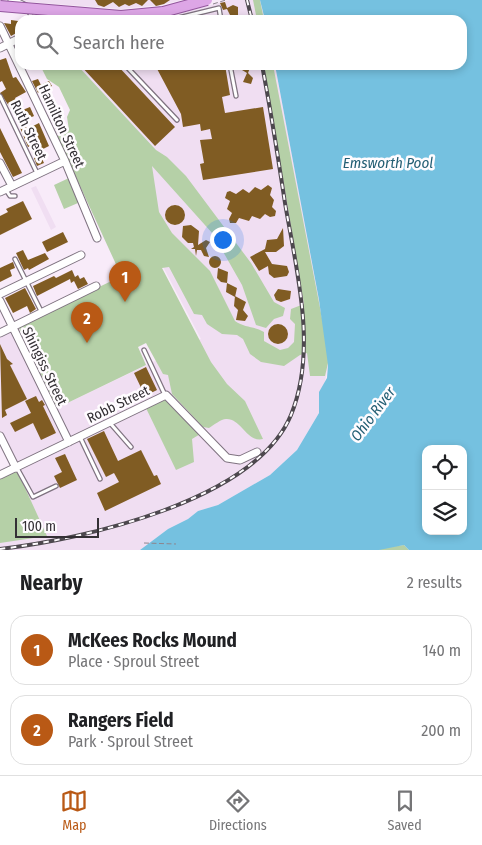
<!DOCTYPE html>
<meta charset="utf-8">
<style>
:root{--surface:#fff;--page:#f6f6f6;--text:#202124;--muted:#757577;--line:#e0e0e0;--accent:#b95915}
body{margin:0;font-family:"Fira Sans Condensed",sans-serif;background:var(--page);color:var(--text)}
.controls{position:absolute;right:15px;bottom:15px;display:grid;overflow:hidden;border-radius:10px;box-shadow:0 2px 8px #0003}
.controls button{width:45px;height:45px;display:grid;place-items:center;padding:0;border:0;border-bottom:1px solid var(--line);background:var(--surface);color:var(--text);font:25px sans-serif}
.scale{position:absolute;left:15px;bottom:12px;width:84px;box-sizing:border-box;padding-left:5px;border:2px solid #343035;border-top:0;font-size:14px;line-height:18px;white-space:nowrap;color:#343035;-webkit-text-stroke:4px #fffcff;paint-order:stroke}
.you{position:absolute;left:222px;top:239px;width:18px;height:18px;margin:-12px;border:4px solid #fff;border-radius:50%;background:#1a73e8;box-shadow:0 0 0 8px #1a73e833}
.badge{display:grid;place-items:center;width:32px;height:32px;border-radius:50%;background:var(--accent);color:#fff;font-size:16px;font-weight:700}
.pin{position:absolute;translate:-50% -41px;filter:drop-shadow(0 1px 2px #0008)}
.pin::after{content:'';position:absolute;top:26px;width:18px;height:15px;background:inherit;clip-path:polygon(0 0,100% 0,50% 100%)}
.list{margin:0;padding:0;list-style:none}
h2{display:flex;justify-content:space-between;align-items:center;height:65px;margin:0;padding:0 20px;font-size:21px}
h2 small{font-size:16px;font-weight:400;color:var(--muted)}
.list li{display:grid;grid-template-columns:32px 1fr auto;gap:15px;align-items:center;box-sizing:border-box;height:70px;margin:0 10px 10px;padding:0 10px;border:1px solid var(--line);border-radius:15px}
.list b{display:block;font-size:19px;white-space:nowrap}
.list p{margin:0;font-size:16px;white-space:nowrap;color:var(--muted)}
.list em{font-size:16px;font-style:normal;color:var(--muted)}
.icon{flex:none;width:28px;height:28px;fill:none;stroke:currentColor;stroke-width:2;stroke-linecap:round;stroke-linejoin:round}
.map{position:relative;flex:none;width:482px;height:550px;overflow:hidden}
.search{position:absolute;background:var(--surface);box-shadow:0 2px 8px #0003;left:15px;right:15px;top:15px;height:55px;display:flex;align-items:center;gap:12px;box-sizing:border-box;padding:0 18px;border-radius:15px;color:var(--muted);font-size:19px}
.sheet{height:225px;background:var(--surface)}
nav{display:flex;justify-content:space-around;align-items:center;box-sizing:border-box;height:70px;border-top:1px solid var(--line);background:var(--surface);font-size:14px;color:var(--muted)}
nav a{display:grid;justify-items:center;gap:2px}
nav .on{color:var(--accent)}
.map>svg:first-child{display:block}
</style>
<div class="map">
<svg width="482" height="550" viewBox="0 0 482 550">
<rect width="100%" height="100%" fill="#f8ebf9"/>
<path fill="#f0def2" d="M5 0H182L161 5 121 9Z
M230 0H260L265 20H154Z
M57 65H275L319 300 328 365 319 413 297 450 270 475 218 505 198 511 188 519 168 529 140 550H0V475L16 467 0 436V333L12 327 53 410 201 339Z
M36 186 56 227 51 230 31 188Z"/>
<path fill="#b5d0a7" d="M253 0H260L264 20H257Z
M40 65H77L156 150 167 157 186 176 251 263 274 302 285 308 283 316 274 319 266 328 256 325 242 285 213 234 152 166 159 212 172 233 210 271 235 321C245 328 254 326 264 332V341L280 350 288 348 294 342 295 324 290 319 291 309 304 304 264 65H273L328 349V363L325 376H310L307 353 300 355 284 366 261 362 250 354 243 339 237 335 222 334 207 324 202 315 194 314 169 267 162 268 211 362 227 384 245 401 263 439C247 443 241 418 226 419 221 419 214 425 209 428L203 427 172 394 168 375 163 374 146 343 138 347 146 365 57 408 18 326 126 274 136 291 127 273H120L57 136 69 130 67 117 70 110 59 87 47 79Z
M69 178 78 203 64 209 54 185Z
M166 396 202 433 192 439 194 462 176 470 145 406Z
M16 468 47 536 0 543V476Z
M404 545 409 550H379L380 548Z"/>
<path fill="#75c1e0" fill-rule="evenodd" d="M260 0H482V550H409L404 545 379 550H140L168 529 188 519 198 511 218 505 270 475 297 450 319 413V392L327 378 328 365 319 300 275 65H462V20H265ZM426 449H463V531H426Z"/>
<path fill="#805c23" d="M95 0H148L142 6 136 3 129 6 125 4 119 7 113 2 104 7 98 5Z
M150 0H170L164 4 156 6Z
M225 2 227 8 233 5 238 7V15L231 17 227 9 223 10 220 3Z
M11 20 18 21 20 31 11 36 4 23 11 24Z
M6 58 13 78 16 77 26 92 15 98 20 111 30 107 34 116 23 121 27 129 39 123 49 146 39 151 36 144 28 147 14 113 0 93 6 89 2 81 0 82V60Z
M80 65H117L175 127 155 146Z
M155 65H225L230 95 222 97 225 113 263 107 273 169 203 180 200 164 204 163 200 140 212 139 210 129 201 131 200 124 183 127 181 114Z
M240 65H251L248 73 253 78 251 84 243 82 247 73 242 70Z
M38 79 41 85 49 81 52 86 38 93 32 81Z
M55 100 58 113 67 129 58 134 45 105Z
M0 128 22 173 13 177 0 152Z
M40 155 44 163 37 166 34 158Z
M268 185 272 188 270 195 274 200 272 207 276 211 275 216 270 217 265 214 260 219 252 216 249 221 239 218 236 223H230L229 219 232 213 227 209 230 201 225 198 227 192 230 191 236 194 243 189 249 193 255 187 261 190Z
M23 201 32 219 0 235V216L8 212 6 209Z
M165 215a10 10 0 1 1 20 0a10 10 0 1 1-20 0Z
M191 225 199 231 198 245 206 240 210 242 206 248 209 257 204 256 201 250H197L196 256 195 249H191L194 247 193 243H188L182 237 183 226Z
M283 228 284 246 276 252H265L272 264 287 266 289 272 287 276 274 278 269 274 268 266 259 271 250 257 265 249 267 240 277 239Z
M63 232 68 242 47 252 42 242Z
M23 250 28 260 45 253 49 259 29 270 28 268 24 270 16 253Z
M209 262a6 6 0 1 1 12 0a6 6 0 1 1-12 0Z
M13 262 15 268 10 270 12 276 0 282V268Z
M218 268 228 272 227 283 237 288 235 297 226 292 227 283 221 282 217 278Z
M72 270 75 277 78 275 80 279 84 277 88 284 78 289 74 281 71 283 70 279 37 296 33 286 54 276 56 278Z
M25 288 36 309 30 313 27 306 13 313 5 298Z
M278 289 291 291 290 299 281 302 276 300 274 295Z
M235 296 246 302 243 310 248 316 245 321 236 320 238 310 234 306Z
M268 334a10 10 0 1 1 20 0a10 10 0 1 1-20 0Z
M0 344 7 359 13 364 10 365 27 399 5 410 7 415 2 418Z
M146 367 157 390 145 396 134 373Z
M36 396 39 402 42 400 45 405 43 406 56 433 41 440 33 423 15 432 10 423 31 413 25 401Z
M104 431 118 461 141 450 154 476 157 475 161 484 105 511 97 493 119 482 114 473 106 477 87 439Z
M65 454 77 480 60 488 54 476 62 472 55 458Z"/>
<g fill="none" stroke-linecap="round" stroke-linejoin="round">
<defs>
<path id="lane" d="M29 12 34 20
M59 19 67 20
M170 20 219 8 221 20
M125 65 177 120
M230 65 236 96
M0 96 37 173
M6 190 10 196H15
M15 259 41 311
M144 350 165 395
M110 423 131 447
M80 437 100 479
M17 468 33 497 56 486"/>
<path id="street" d="M12 0 42 15 58 19
M0 26 65 161 97 238
M0 48 20 38
M0 163 12 186
M0 192 65 161
M0 294 81 255
M0 301 69 442
M0 333 96 286
M0 436 16 468
M0 475 166 395 227 458 240 460 257 452"/>
</defs>
<use href="#lane" stroke="#7f7380" stroke-width="5.5"/>
<use href="#street" stroke="#7f7380" stroke-width="9"/>
<path stroke="#8d858e" stroke-width="1" stroke-dasharray="5 2.5" stroke-linecap="butt" d="M213 4 226 0
M144 543 176 544"/>
<use href="#lane" stroke="#fff" stroke-width="3"/>
<use href="#street" stroke="#fff" stroke-width="7"/>
<defs>
<path id="rail" d="M247 0 252 20
M0 549C84 539 255 501 291 415 318 349 296 269 285 203 278 157 271 111 262 65"/>
</defs>
<use href="#rail" stroke="#4d484e" stroke-width="4"/>
<use href="#rail" stroke="#fffcff" stroke-width="2" stroke-dasharray="5.5" stroke-linecap="butt"/>
<defs>
<path id="primary-bridge" d="M0 6 121 16 163 12 207 0"/>
</defs>
<use href="#primary-bridge" stroke="#93569d" stroke-width="12" stroke-linecap="butt"/>
<use href="#primary-bridge" stroke="#dda6e6" stroke-width="10"/>
</g>
<g text-anchor="middle" stroke-width="5" stroke-linejoin="round" paint-order="stroke">
<g font-size="14" fill="#343035" stroke="#fffcff">
<text transform="translate(62 126) rotate(65)" y="5">Hamilton Street</text>
<text transform="translate(29 130) rotate(64)" y="5">Ruth Street</text>
<text transform="translate(45 366) rotate(64)" y="5">Shingiss Street</text>
<text transform="translate(118 404) rotate(-26)" y="5">Robb Street</text>
</g>
<g font-size="15" font-style="italic" fill="#235e74" stroke="#fffcff">
<text x="388" y="168">Emsworth Pool</text>
<text transform="translate(373 414) rotate(-53)" y="5">Ohio River</text>
</g>
</g>
</svg>
<div class="controls">
<button><svg class="icon" aria-label="locate" viewBox="0 0 24 24"><circle cx="12" cy="12" r="6"/><path d="M12 2v4M12 18v4M2 12h4M18 12h4"/></svg></button>
<button><svg class="icon" aria-label="layers" viewBox="0 0 24 24"><path d="M12 4l9 5-9 5-9-5zM3 14l9 5 9-5"/></svg></button>
</div>
<div class="scale">100 m</div>
<div class="you"></div>
<div class="pin badge" style="left:125px;top:302px">1</div>
<div class="pin badge" style="left:87px;top:343px">2</div>
<div class="search"><svg class="icon" aria-label="search" viewBox="0 0 24 24"><circle cx="10" cy="10" r="6"/><path d="M15 15l6 6"/></svg>Search here</div>
</div>
<section class="sheet">
<h2>Nearby<small>2 results</small></h2>
<ul class="list">
<li><span class="badge">1</span><div><b>McKees Rocks Mound</b><p>Place · Sproul Street</p></div><em>140 m</em></li>
<li><span class="badge">2</span><div><b>Rangers Field</b><p>Park · Sproul Street</p></div><em>200 m</em></li>
</ul>
</section>
<nav>
<a class="on"><svg class="icon" aria-label="map" viewBox="0 0 24 24"><path d="M3 6l6-2 6 2 6-2v14l-6 2-6-2-6 2zM9 4v14M15 6v14"/></svg>Map</a>
<a><svg class="icon" aria-label="directions" viewBox="0 0 24 24"><path d="M12 3l9 9-9 9-9-9zM9 14v-3h6M13 9l2 2-2 2"/></svg>Directions</a>
<a><svg class="icon" aria-label="saved" viewBox="0 0 24 24"><path d="M7 4h10v16l-5-4-5 4z"/></svg>Saved</a>
</nav>
